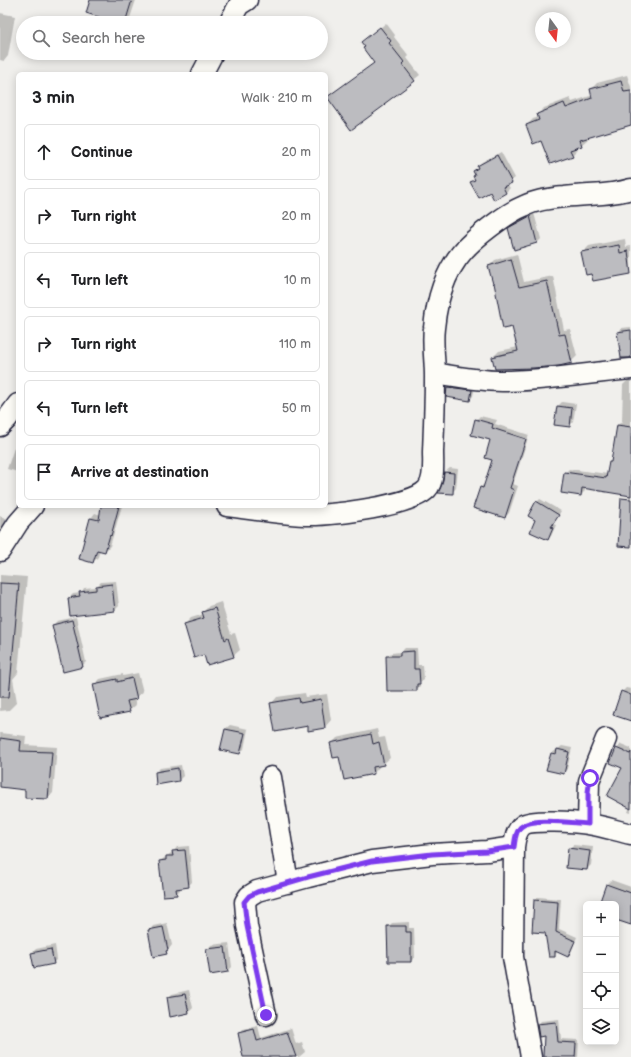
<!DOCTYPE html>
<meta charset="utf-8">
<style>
:root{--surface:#fff;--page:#f6f6f6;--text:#202124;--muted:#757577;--line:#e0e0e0}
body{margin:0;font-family:"Balsamiq Sans",sans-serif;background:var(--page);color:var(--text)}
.controls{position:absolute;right:12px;bottom:12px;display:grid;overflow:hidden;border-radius:6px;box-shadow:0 2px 10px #0003}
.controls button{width:36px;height:36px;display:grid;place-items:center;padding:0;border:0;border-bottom:1px solid var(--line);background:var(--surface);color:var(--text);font:20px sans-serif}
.compass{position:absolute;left:535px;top:12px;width:36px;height:36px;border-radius:50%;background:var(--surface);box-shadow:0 2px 10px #0003;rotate:165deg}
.stop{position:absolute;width:12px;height:12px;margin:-9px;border:3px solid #7c3aed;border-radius:50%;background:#fff}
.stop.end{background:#7c3aed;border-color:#fff;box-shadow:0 1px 4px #0008}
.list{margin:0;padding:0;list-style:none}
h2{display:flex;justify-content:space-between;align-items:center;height:52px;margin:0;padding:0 16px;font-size:17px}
h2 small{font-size:13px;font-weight:400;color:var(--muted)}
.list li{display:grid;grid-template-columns:26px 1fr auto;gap:12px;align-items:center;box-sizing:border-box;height:56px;margin:0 8px 8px;padding:0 8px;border:1px solid var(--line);border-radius:6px}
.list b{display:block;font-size:15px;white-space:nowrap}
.list em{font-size:13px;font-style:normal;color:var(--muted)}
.icon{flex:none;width:22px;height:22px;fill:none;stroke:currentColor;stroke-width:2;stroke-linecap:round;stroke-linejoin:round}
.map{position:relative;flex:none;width:631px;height:1057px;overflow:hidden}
.search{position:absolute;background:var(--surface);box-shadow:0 2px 10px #0003;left:16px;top:16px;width:312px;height:44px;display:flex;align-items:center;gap:10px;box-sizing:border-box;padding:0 14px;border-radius:22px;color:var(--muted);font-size:15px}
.panel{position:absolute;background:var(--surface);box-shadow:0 2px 10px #0003;left:16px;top:72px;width:312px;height:436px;border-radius:6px}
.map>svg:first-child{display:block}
</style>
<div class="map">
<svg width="631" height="1057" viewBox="0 0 631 1057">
<rect width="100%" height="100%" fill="#f0efec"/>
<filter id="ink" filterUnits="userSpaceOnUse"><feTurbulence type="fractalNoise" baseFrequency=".025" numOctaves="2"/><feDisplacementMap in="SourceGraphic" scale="8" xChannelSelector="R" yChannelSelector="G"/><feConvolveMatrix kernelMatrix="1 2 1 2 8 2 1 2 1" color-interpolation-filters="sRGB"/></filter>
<g filter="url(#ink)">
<path fill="#0003" d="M91 0H136L130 18 125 23H121Z
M0 13 15 16 8 56 4 61 0 60Z
M386 23 395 35 394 37 409 56 407 58 420 75 389 99 385 104 351 128 375 62 363 42Z
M627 75 631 87V124L587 137 588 139 581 145 578 147V149L572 155 542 139 527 125 533 119 539 117 538 114 544 108 570 98 572 102 593 95 591 89 597 83Z
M501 152 515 178 507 184 510 188 506 192 490 191 471 183 475 179 476 175 474 171 478 166 482 162Z
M534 213 541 239 537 243 509 229 513 224Z
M625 239 626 247 631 246V273L593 280 583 252 589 246Z
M517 254 524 282 553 276 564 330 570 329 577 356 571 362 493 357 499 351 518 347 513 326 489 266 495 260Z
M631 327V357L618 332 622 328Z
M631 377V546L628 517 629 495 585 488V491L581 495 565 473 569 469 608 474 610 462 612 459 618 425 622 421 623 385Z
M452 383 475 387 473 396 469 400 448 387Z
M562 402 576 404 573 422 569 426 558 406Z
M480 416 497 420 495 424 529 435 513 484 518 486 509 513 505 517 474 507 481 487 485 483 494 459 491 440 476 420Z
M18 444V472L7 469 14 448Z
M450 468 458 469 456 488 452 493 445 472Z
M540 499 561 511 553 524 556 525 551 536 548 539 536 519 537 502Z
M102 506H122L110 546 105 551 100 550 98 557 93 562 91 518 95 513 101 515Z
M0 516 8 519 0 530Z
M0 575 27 577 18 673 13 679 17 702 9 710 0 711Z
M116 581 119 606 115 610 71 615 69 598 73 594 81 593 84 588 96 587 101 582Z
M221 602 231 634 235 633 240 650 233 656 205 654 185 624 191 618 204 614 203 612 209 606Z
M76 617 86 662 82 666 53 625 57 621Z
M405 648H417L418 665H423L424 679 420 682V686L416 690 387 657 391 653 401 652Z
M138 673 143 692 134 698 136 705 129 711 94 685 100 679 123 674V676Z
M626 688 631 689V720L622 692Z
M305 693 306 697 327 694 331 720 325 727 309 729V725L271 704 277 697Z
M230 725 248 729 244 749 240 753 225 729Z
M377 729 379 738 385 737 390 758 383 764 380 765V766L374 773 340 756 331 744 337 738Z
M0 733 26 736 25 745 57 747 53 793 48 798 26 789 0 786Z
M621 744 631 748V813L628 812 630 807 624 767 617 749Z
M562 746 572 748 567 769 563 773 548 769 552 753Z
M181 765 183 776 179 780 157 784 156 772 160 768Z
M573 845 593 847 591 865 587 869 569 849Z
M189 846 192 882 188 886 180 887V890L176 894 160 861 171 853 173 852 177 847Z
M611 880 631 887V924L616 919V904H600L607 884Z
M538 897 561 899 559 929 577 937 571 952 567 955 558 951 554 956 535 901Z
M409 922V928H414L415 957 411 961 388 927 392 923Z
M167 923 172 945 166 953 149 931 153 926Z
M229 943 232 967 228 971 207 950 211 945Z
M55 945 57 959 53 963 32 953 36 949Z
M189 990 193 1008 189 1012 168 998 172 994Z
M559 1019 561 1039 579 1040 578 1057H544L545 1035 538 1024 541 1021Z
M258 1026 261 1038 291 1028 296 1044 302 1042 305 1052 299 1057H244L239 1034 243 1029Z"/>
<path fill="#bcbcc0" stroke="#22223b" d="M90 0H132L125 23H117L86 13Z
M380 27 391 41 389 43 404 62 402 64 415 81 384 104 385 105 351 130 327 97 374 63 363 48 365 47 361 42Z
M621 81 624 92 631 91V125L580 140 582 146 570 150 573 156 550 164 541 141 533 144 526 125 539 120 537 114 564 103 566 108 592 98 590 89Z
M497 155 512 183 503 187 506 193 494 200 490 192 479 198 470 182 475 180 473 176 475 175 473 171 478 168 477 166Z
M530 216 537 243 514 250 508 228Z
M619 245 620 253 628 251 631 274 593 281 591 274 586 275 581 252Z
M511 259 519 287 547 281 559 335 565 334 572 363 559 366 533 368 495 369 492 357 518 351 512 327 503 329 494 283 493 284 488 266Z
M631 330V358H621L617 332Z
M447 387 472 390 470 401 446 397Z
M557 406 572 408 570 427 554 425Z
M475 419 493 424 492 428 526 439 510 488 514 490 505 518 473 508 480 487 483 488 492 460 485 458 490 440 471 435Z
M617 425 631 427V496L582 488 581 496 561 493 564 472 606 478 609 462H611Z
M444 472 454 473 453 494 438 493 442 484Z
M621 498 631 499V547L618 546Z
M536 501 559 515 551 527 553 528 548 540 530 532 535 520 528 516Z
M101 506H119L111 536 110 535 105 552 97 550 93 563 79 559 90 518 99 520Z
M0 583 19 584 9 697H0Z
M112 584 115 611 70 616 68 598 80 596 79 592 96 590V586Z
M215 608 225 640 228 638 234 657 207 665 204 655 194 658 184 624 204 618 202 612Z
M72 620 83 667 63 672 52 625Z
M414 651V669H419L420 684H417V691H387L386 656H400V652Z
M132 678 137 699 127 701 130 712 100 718 93 684 117 679V682Z
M621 691 631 695V721L613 715Z
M299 698 300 703 321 699 325 728 308 731V726L275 732 270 703Z
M225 729 245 733 240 754 220 750Z
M371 734 373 744 379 742 384 765 373 767 374 774 344 780 339 757 333 758 330 743Z
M0 738 21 741 20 751 52 752 48 799 25 798V790L0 787Z
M616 748 630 754 631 752V809L607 796 622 768 610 763Z
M557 749 569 752 564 774 546 770 551 753 556 754Z
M178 768 179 781 156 785 155 772Z
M568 848 590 851 587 870 566 868Z
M185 850 189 887 176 889 177 895 163 896 159 861 166 860V856H173L172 851Z
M606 884 631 893V925L616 920V904H599Z
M534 900 558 902 556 932 575 941 568 957 555 951V957H549L545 933 532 932Z
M387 926H406V932H411V962H388Z
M163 927 168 950 166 951 167 954 153 957 148 930Z
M225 947 228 972 210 975 206 949Z
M51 949 54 964 34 968 31 953Z
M185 994 189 1013 170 1017 167 997Z
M556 1022 558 1042 576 1043 575 1057H543L544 1036 539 1037 537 1024Z
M254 1029 257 1041 287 1032 296 1057H243L238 1033Z"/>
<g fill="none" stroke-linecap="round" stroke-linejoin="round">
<defs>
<path id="minor" d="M229 23 239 5 247 0
M202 74 213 53
M435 373C458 377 480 381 502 381 545 381 588 373 631 369
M0 426 7 419 18 404
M227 506C253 509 284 515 310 515 333 515 412 506 427 489 435 480 433 464 433 452 434 427 435 401 435 376 435 360 432 343 434 328 437 296 447 264 472 242 484 231 509 212 524 206 536 200 551 198 565 197 587 194 609 196 631 189
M0 551 18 523 33 506
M271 777 288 883
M588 824 589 781 606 739
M266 1015 247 926 245 902 249 896 257 891 308 877 372 861 432 854 487 851 514 847
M531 1057 513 957 514 847C515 839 516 830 523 825 532 819 576 822 588 824 603 826 617 831 631 834"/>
</defs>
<use href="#minor" stroke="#22223b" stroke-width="23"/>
<use href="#minor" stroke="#fdfcf7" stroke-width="20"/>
</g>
</g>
<g fill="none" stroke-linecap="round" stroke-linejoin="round" filter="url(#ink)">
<path stroke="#7c3aed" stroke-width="5" d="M266 1015 247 926 244 902 249 896 257 892 308 877 372 861 432 854 487 851 514 847C515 841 515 834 519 829 528 816 572 823 588 824V792L590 778"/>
</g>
</svg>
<div class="controls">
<button>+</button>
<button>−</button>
<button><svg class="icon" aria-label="locate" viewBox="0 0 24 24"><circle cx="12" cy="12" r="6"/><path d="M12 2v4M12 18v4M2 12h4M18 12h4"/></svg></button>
<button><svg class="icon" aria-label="layers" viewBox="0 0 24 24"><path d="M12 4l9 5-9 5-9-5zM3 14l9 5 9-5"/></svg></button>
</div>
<svg class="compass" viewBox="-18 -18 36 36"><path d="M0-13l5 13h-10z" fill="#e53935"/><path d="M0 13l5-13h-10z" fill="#757577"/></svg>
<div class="stop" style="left:590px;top:778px"></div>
<div class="stop end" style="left:266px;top:1015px"></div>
<div class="search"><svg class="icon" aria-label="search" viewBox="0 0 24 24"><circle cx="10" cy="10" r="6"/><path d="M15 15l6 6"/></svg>Search here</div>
<section class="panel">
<h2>3 min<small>Walk · 210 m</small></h2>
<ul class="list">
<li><svg class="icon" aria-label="ahead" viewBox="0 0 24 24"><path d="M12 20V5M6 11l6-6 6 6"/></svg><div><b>Continue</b></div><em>20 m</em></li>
<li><svg class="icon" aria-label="right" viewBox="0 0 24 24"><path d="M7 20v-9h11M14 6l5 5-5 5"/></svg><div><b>Turn right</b></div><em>20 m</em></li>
<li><svg class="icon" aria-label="left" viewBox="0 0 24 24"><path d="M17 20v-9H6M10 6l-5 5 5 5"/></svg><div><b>Turn left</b></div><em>10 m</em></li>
<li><svg class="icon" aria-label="right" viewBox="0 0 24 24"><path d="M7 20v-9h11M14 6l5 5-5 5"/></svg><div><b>Turn right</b></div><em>110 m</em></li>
<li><svg class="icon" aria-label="left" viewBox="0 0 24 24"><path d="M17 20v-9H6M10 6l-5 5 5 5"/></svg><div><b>Turn left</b></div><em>50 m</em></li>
<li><svg class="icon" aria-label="arrive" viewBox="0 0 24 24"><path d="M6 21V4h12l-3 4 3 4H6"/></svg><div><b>Arrive at destination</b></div></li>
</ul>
</section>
</div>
